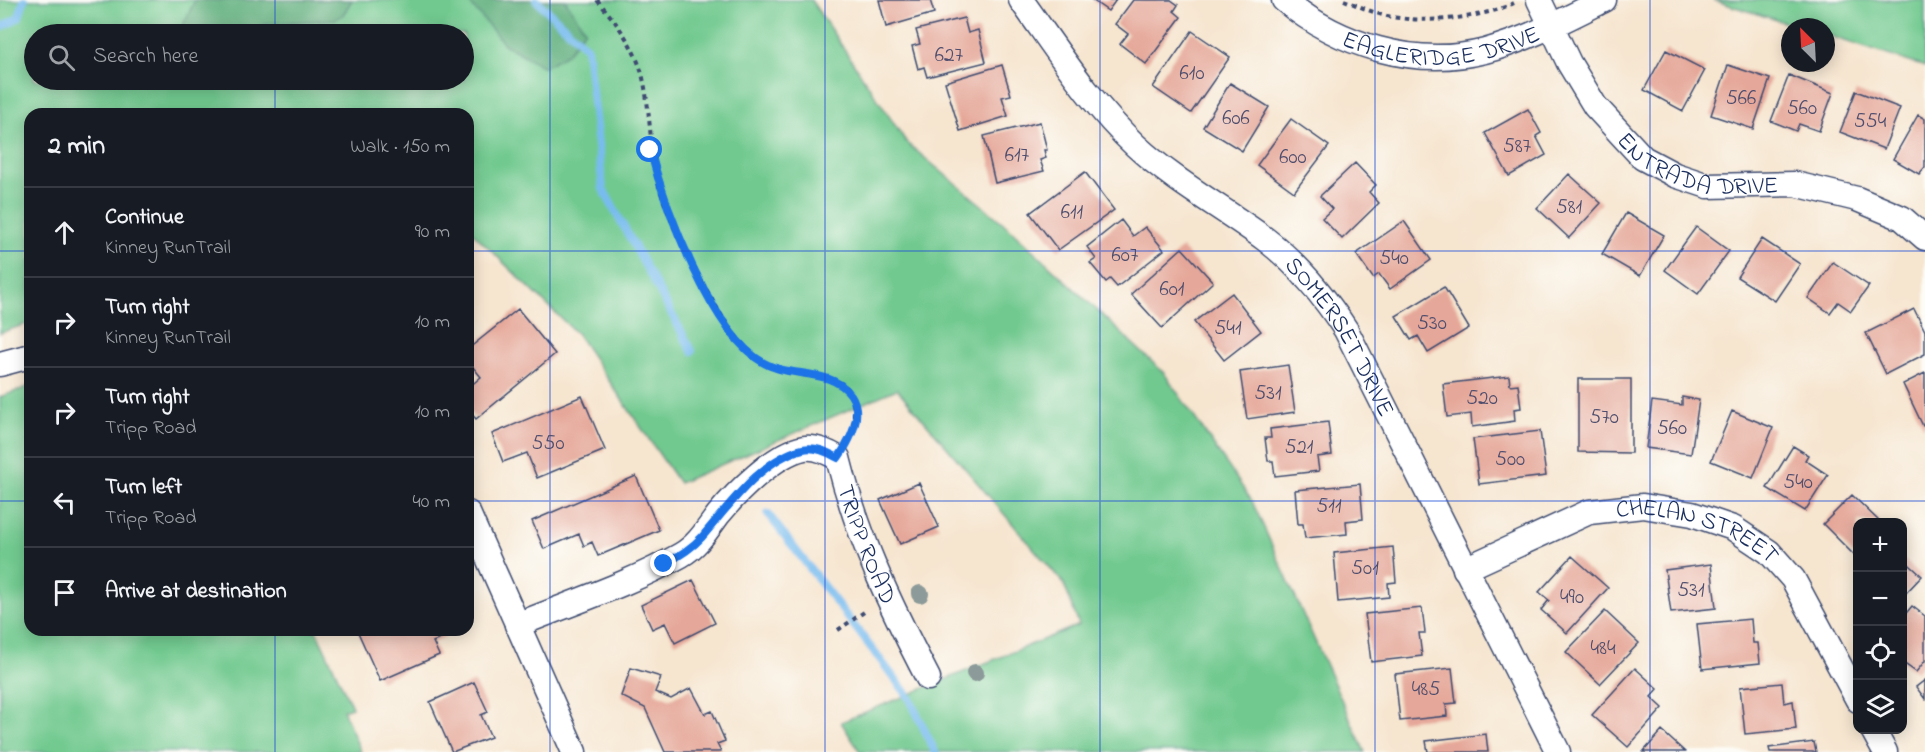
<!DOCTYPE html>
<meta charset="utf-8">
<style>
:root{--surface:#171b24;--page:#242831;--text:#f1f3f6;--muted:#9ea1a6;--line:#363941}
body{margin:0;font-family:"Indie Flower",sans-serif;background:var(--page);color:var(--text)}
.controls{position:absolute;right:18px;bottom:18px;display:grid;overflow:hidden;border-radius:12px;box-shadow:0 3px 15px #0003}
.controls button{width:54px;height:54px;display:grid;place-items:center;padding:0;border:0;border-bottom:2px solid var(--line);background:var(--surface);color:var(--text);font:30px sans-serif}
.compass{position:absolute;left:1781px;top:18px;width:54px;height:54px;border-radius:50%;background:var(--surface);box-shadow:0 3px 15px #0003;rotate:336deg}
.stop{position:absolute;width:18px;height:18px;margin:-14px;border:4px solid #1a73e8;border-radius:50%;background:#fff}
.stop.end{background:#1a73e8;border-color:#fff;box-shadow:0 2px 6px #0008}
.list{margin:0;padding:0;list-style:none}
h2{display:flex;justify-content:space-between;align-items:center;height:78px;margin:0;padding:0 24px;font-size:26px}
h2 small{font-size:20px;font-weight:400;color:var(--muted)}
.list li{display:grid;grid-template-columns:39px 1fr auto;gap:18px;align-items:center;box-sizing:border-box;height:90px;padding:0 24px;border-top:2px solid var(--line)}
.list b{display:block;font-size:22px;white-space:nowrap}
.list p{margin:0;font-size:20px;white-space:nowrap;color:var(--muted)}
.list em{font-size:20px;font-style:normal;color:var(--muted)}
.icon{flex:none;width:33px;height:33px;fill:none;stroke:currentColor;stroke-width:2;stroke-linecap:round;stroke-linejoin:round}
.map{position:relative;flex:none;width:1925px;height:752px;overflow:hidden}
.search{position:absolute;background:var(--surface);box-shadow:0 3px 15px #0003;left:24px;top:24px;width:450px;height:66px;display:flex;align-items:center;gap:15px;box-sizing:border-box;padding:0 21px;border-radius:33px;color:var(--muted);font-size:22px}
.panel{position:absolute;background:var(--surface);box-shadow:0 3px 15px #0003;left:24px;top:108px;width:450px;height:528px;border-radius:18px}
.map>svg:first-child{display:block}
</style>
<div class="map">
<svg width="1925" height="752" viewBox="0 0 1925 752">
<rect width="100%" height="100%" fill="#fdfcf7"/>
<filter id="ink" filterUnits="userSpaceOnUse"><feTurbulence type="fractalNoise" baseFrequency=".0167" numOctaves="2"/><feDisplacementMap in="SourceGraphic" scale="12" xChannelSelector="R" yChannelSelector="G"/><feConvolveMatrix kernelMatrix="1 2 1 2 8 2 1 2 1" color-interpolation-filters="sRGB"/></filter>
<filter id="wash" filterUnits="userSpaceOnUse"><feTurbulence type="fractalNoise" baseFrequency=".008" numOctaves="4" result="noise"/><feDisplacementMap in="SourceGraphic" scale="24" xChannelSelector="R" yChannelSelector="G"/><feGaussianBlur stdDeviation="1.35" result="paint"/><feColorMatrix in="noise" values="0 0 0 0 0 0 0 0 0 0 0 0 0 0 0 0 0 1.4 0 .05"/><feComposite in="paint" operator="in"/></filter>
<g filter="url(#wash)">
<rect width="100%" height="100%" fill="#f6e5cf"/>
<path fill="#71c98f" stroke="#467c76" stroke-width="1.5" fill-rule="evenodd" d="M0 0H811L907 143 1008 227 1164 373 1252 501 1365 752H860L841 722 1079 625 1064 584 897 389 679 483 577 334 468 228V114H30V323L0 333ZM34 34H464V80H34Z
M1713 0H1925V67L1826 35V27H1799Z
M30 386V630H316L352 707 343 710 361 752H0V397Z"/>
<path fill="#5cad7a" stroke="#3c6e6c" stroke-width="1.5" d="M195 0H352L343 15 336 19 268 24 230 34H179Z
M467 0H565L585 30 567 54 544 67 504 44Z"/>
<g fill="none" stroke-linecap="round" stroke-linejoin="round">
<path stroke="#78bcef" stroke-width="8" d="M536 0 587 48 603 189 692 351
M0 28 19 17 24 0
M768 514 909 697 935 752"/>
</g>
<g id="blocks">
<path fill="#e5a799" d="M879 0H930L934 13 886 27Z
M1092 0H1116L1108 11Z
M1133 0H1171L1178 5 1174 11 1181 17 1146 64 1120 44 1128 34 1115 24Z
M964 18 968 33 978 30 986 62 927 77 924 67 918 69 912 46 920 44 916 30Z
M1192 31 1230 57 1191 113 1153 87Z
M1666 50 1705 70 1683 111 1644 90Z
M1002 65 1011 95 1002 97 1008 116 960 131 945 82Z
M1728 65 1770 79 1753 129 1711 115Z
M1789 75 1833 93 1819 131 1799 124 1796 131 1771 121Z
M1230 83 1269 107 1242 151 1203 127Z
M1856 91 1900 108 1884 149 1840 132Z
M1528 109 1541 133 1536 136 1546 155 1509 176 1485 133Z
M1918 115 1925 119V167L1919 174 1893 159Z
M1291 119 1329 146 1294 192 1257 165Z
M1040 122 1047 150H1044L1046 158 1040 160 1044 171 995 183 984 136Z
M1355 163 1376 185 1369 192 1379 203 1342 239 1322 218 1332 209 1320 196Z
M1085 172 1114 210 1058 250 1030 213Z
M1569 174 1601 203 1569 238 1537 208Z
M1626 213 1664 235 1640 276 1602 254Z
M1121 220 1133 236 1145 227 1164 250 1117 287 1110 279 1106 282 1090 263 1096 259 1087 247Z
M1404 221 1431 260 1390 289 1379 274 1373 278 1356 254Z
M1696 227 1729 251 1698 294 1665 270Z
M1762 239 1800 264 1775 301 1737 277Z
M1182 248 1213 282 1162 328 1131 294Z
M1833 262 1869 286 1851 311 1838 302 1830 313 1808 298Z
M1444 287 1469 328 1428 353 1418 336 1411 340 1396 316Z
M1232 293 1261 331 1224 360 1194 322Z
M518 309 555 354 476 419 468 410V388L481 377 468 361V349Z
M1914 309 1925 331V354L1886 374 1866 333Z
M1288 365 1295 412 1247 419 1240 372Z
M1925 373V425L1923 426 1903 384Z
M1509 376 1510 385 1518 384 1521 408 1514 409 1515 421 1472 427 1471 414 1447 417 1443 384Z
M1578 379H1631V453L1578 452Z
M582 396 605 450 537 478 527 453 503 462 492 434Z
M1682 397 1699 400 1691 454 1646 448 1652 401 1682 405Z
M1732 411 1773 428 1753 478 1711 461Z
M1328 422 1332 455 1317 457 1319 471 1275 476 1273 461H1268L1265 438H1271L1270 429Z
M1540 431 1546 476 1479 484 1473 439Z
M1793 446 1808 455 1805 460 1828 475 1805 511 1767 488Z
M636 476 659 530 598 556 592 542 584 546 579 534 544 549 532 521Z
M919 483 939 527 900 544 880 500Z
M1360 484 1363 519 1346 521 1347 534 1305 538 1303 524H1298L1295 490Z
M1852 495 1880 522H1858L1855 556 1823 524Z
M1393 547 1396 582 1388 583 1389 597 1338 602 1334 553Z
M1572 556 1608 588 1567 633 1541 610 1549 600 1539 592Z
M1902 558 1922 576 1902 597Z
M1711 564 1716 608 1671 613 1665 570Z
M693 580 715 623 675 643 665 623 652 629 641 605Z
M1912 606 1925 616V661L1916 672 1902 662V618Z
M1422 608 1425 633H1419L1422 656 1371 662 1365 614Z
M1605 611 1639 643 1600 684 1566 652Z
M1751 619 1753 643H1758L1760 663 1702 669 1697 624Z
M357 630H445L447 636 433 642 439 655 380 681Z
M631 668 661 677 655 692 671 699 691 688 705 714 712 711 725 741 717 744 721 752H665L645 708 621 696Z
M1452 668 1456 703 1446 704 1447 716 1400 721 1395 674Z
M1635 668 1658 689 1651 697 1663 708 1628 747 1592 715Z
M1925 680V699L1916 687Z
M474 682 488 712 481 715 491 737 452 752 430 702Z
M1782 683 1784 703 1793 701 1796 729 1745 734 1740 687Z
M1662 731 1685 752H1643Z
M1486 734 1488 752H1428L1426 741Z
M1814 742 1816 752H1770L1769 748Z"/>
</g>
</g>
<g filter="url(#ink)">
<use href="#blocks" fill-opacity="0" stroke="#3c4a6f" stroke-width="1.5"/>
<g fill="none" stroke-linecap="round" stroke-linejoin="round">
<defs>
<g id="street">
<path id="s1" d="M1021 0C1057 50 1091 104 1136 146 1175 182 1223 208 1265 239 1298 264 1324 296 1346 330L1558 752"/>
<path id="s2" d="M1284 0C1338 45 1415 69 1485 51 1526 40 1566 19 1604 0"/>
<path id="s3" d="M1539 0 1569 63 1595 106 1643 158 1675 175 1708 186 1795 184 1857 199 1902 218 1925 238"/>
<path d="M0 364 30 356"/>
<path d="M468 513 574 752"/>
<path id="s4" d="M1465 569 1589 512 1643 506 1692 514 1733 528 1769 552 1793 579 1858 700"/>
<path id="s5" d="M517 625C571 603 630 584 681 555 697 546 707 530 718 515 736 493 774 454 804 448 816 446 828 452 838 458 858 538 890 605 928 678"/>
<path d="M1873 730 1885 752"/>
</g>
</defs>
<use href="#street" stroke="#3c4a6f" stroke-width="27"/>
<path stroke="#3c4a6f" stroke-width="4" stroke-dasharray="4.5 4.5" stroke-linecap="butt" d="M597 0C616 22 634 45 642 74 652 113 648 154 662 195 675 234 697 275 718 310 729 329 743 349 762 362 805 389 869 355 851 437
M1344 0C1357 5 1373 13 1387 16 1424 24 1481 19 1514 3
M838 630 867 610"/>
<use href="#street" stroke="#fff" stroke-width="24"/>
</g>
<g fill="#8c9a99">
<circle cx="920" cy="594" r="9"/>
<circle cx="975" cy="673" r="9"/>
</g>
</g>
<g fill="none" stroke-linecap="round" stroke-linejoin="round" filter="url(#ink)">
<path stroke="#1a73e8" stroke-width="8" d="M650 150C665 206 711 334 764 363 791 378 832 368 851 395 864 415 850 441 838 458 827 452 815 446 803 449 761 459 728 507 702 537 691 549 678 557 664 564"/>
</g>
<path fill="none" stroke="#1d4ed8" stroke-width="1.5" stroke-opacity="0.55" d="M275 0V34M550 0V752M825 0V752M1100 0V752M1375 0V752M1650 0V752M275 80V114M0 251H30M468 251H1925M0 501H30M468 501H1925M275 630V752"/>
<g text-anchor="middle" stroke-width="5" stroke-linejoin="round" paint-order="stroke">
<g font-size="21" fill="#4e4d6d">
<text x="949" y="61">627</text>
<text x="1192" y="79">610</text>
<text x="1741" y="104">566</text>
<text x="1802" y="114">560</text>
<text x="1236" y="124">606</text>
<text x="1870" y="127">554</text>
<text x="1517" y="152">587</text>
<text x="1017" y="161">617</text>
<text x="1293" y="163">600</text>
<text x="1569" y="213">581</text>
<text x="1072" y="218">611</text>
<text x="1125" y="261">607</text>
<text x="1394" y="264">540</text>
<text x="1172" y="295">601</text>
<text x="1432" y="329">530</text>
<text x="1228" y="334">541</text>
<text x="1268" y="399">531</text>
<text x="1482" y="404">520</text>
<text x="1604" y="423">570</text>
<text x="1672" y="434">560</text>
<text x="548" y="449">550</text>
<text x="1299" y="453">521</text>
<text x="1510" y="465">500</text>
<text x="1798" y="488">540</text>
<text x="1329" y="512">511</text>
<text x="1365" y="574">501</text>
<text x="1691" y="596">531</text>
<text x="1572" y="603">490</text>
<text x="1603" y="654">484</text>
<text x="1426" y="695">485</text>
</g>
<g font-size="24" fill="#1b2f5e" stroke="#fdfcf7">
<text dy="8" stroke="none"><textPath href="#s2" startOffset="171">EAGLERIDGE DRIVE</textPath></text>
<text dy="8" stroke="none"><textPath href="#s3" startOffset="246">ENTRADA DRIVE</textPath></text>
<text dy="8" stroke="none"><textPath href="#s1" startOffset="470">SOMERSET DRIVE</textPath></text>
<text dy="8" stroke="none"><textPath href="#s4" startOffset="250">CHELAN STREET</textPath></text>
<text dy="8" stroke="none"><textPath href="#s5" startOffset="471">TRIPP ROAD</textPath></text>
</g>
</g>
</svg>
<div class="controls">
<button>+</button>
<button>−</button>
<button><svg class="icon" aria-label="locate" viewBox="0 0 24 24"><circle cx="12" cy="12" r="6"/><path d="M12 2v4M12 18v4M2 12h4M18 12h4"/></svg></button>
<button><svg class="icon" aria-label="layers" viewBox="0 0 24 24"><path d="M12 4l9 5-9 5-9-5zM3 14l9 5 9-5"/></svg></button>
</div>
<svg class="compass" viewBox="-18 -18 36 36"><path d="M0-13l5 13h-10z" fill="#e53935"/><path d="M0 13l5-13h-10z" fill="#9ea1a6"/></svg>
<div class="stop" style="left:650px;top:150px"></div>
<div class="stop end" style="left:664px;top:564px"></div>
<div class="search"><svg class="icon" aria-label="search" viewBox="0 0 24 24"><circle cx="10" cy="10" r="6"/><path d="M15 15l6 6"/></svg>Search here</div>
<section class="panel">
<h2>2 min<small>Walk · 150 m</small></h2>
<ul class="list">
<li><svg class="icon" aria-label="ahead" viewBox="0 0 24 24"><path d="M12 20V5M6 11l6-6 6 6"/></svg><div><b>Continue</b><p>Kinney RunTrail</p></div><em>90 m</em></li>
<li><svg class="icon" aria-label="right" viewBox="0 0 24 24"><path d="M7 20v-9h11M14 6l5 5-5 5"/></svg><div><b>Turn right</b><p>Kinney RunTrail</p></div><em>10 m</em></li>
<li><svg class="icon" aria-label="right" viewBox="0 0 24 24"><path d="M7 20v-9h11M14 6l5 5-5 5"/></svg><div><b>Turn right</b><p>Tripp Road</p></div><em>10 m</em></li>
<li><svg class="icon" aria-label="left" viewBox="0 0 24 24"><path d="M17 20v-9H6M10 6l-5 5 5 5"/></svg><div><b>Turn left</b><p>Tripp Road</p></div><em>40 m</em></li>
<li><svg class="icon" aria-label="arrive" viewBox="0 0 24 24"><path d="M6 21V4h12l-3 4 3 4H6"/></svg><div><b>Arrive at destination</b></div></li>
</ul>
</section>
</div>
